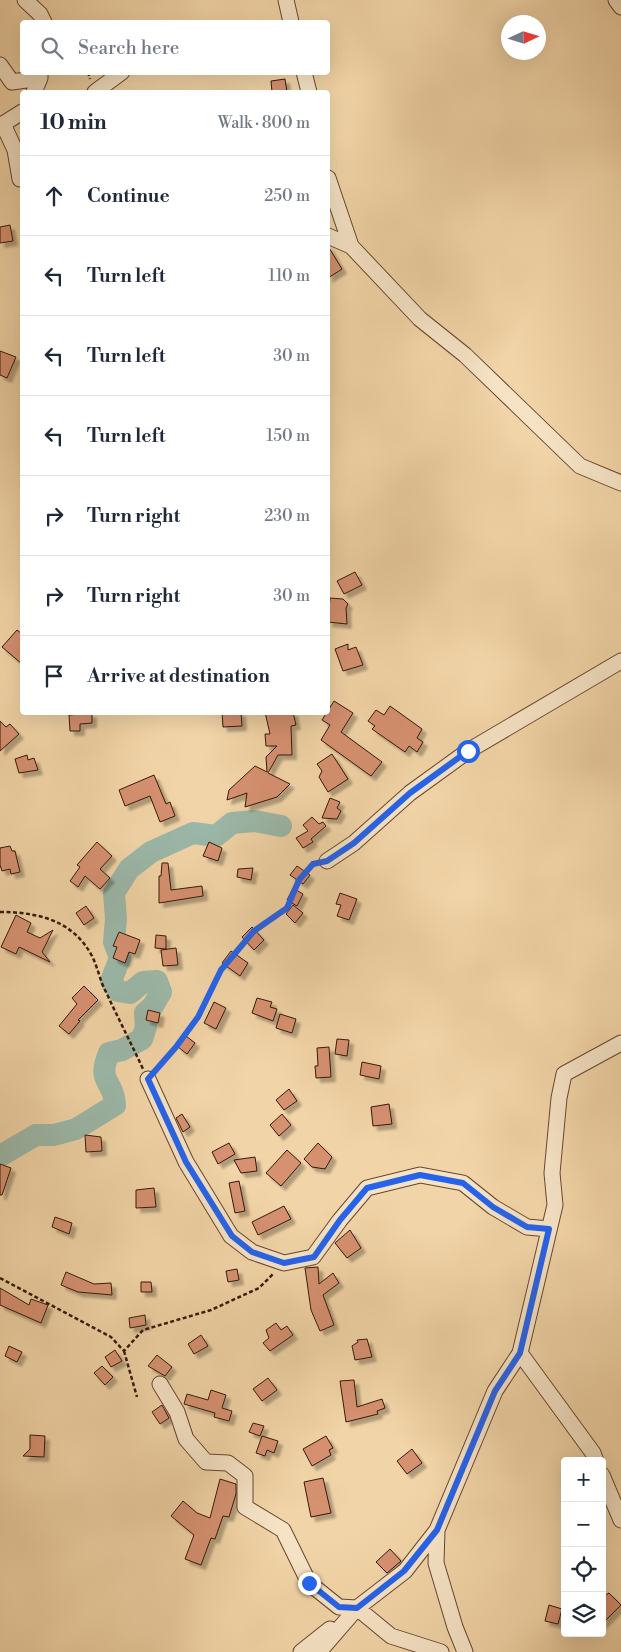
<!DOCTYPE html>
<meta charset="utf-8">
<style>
:root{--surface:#fff;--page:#f6f6f7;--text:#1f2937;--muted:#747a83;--line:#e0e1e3}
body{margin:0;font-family:"Libre Bodoni",serif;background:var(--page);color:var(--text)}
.controls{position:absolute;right:15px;bottom:15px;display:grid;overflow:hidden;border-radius:5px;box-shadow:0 5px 20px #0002}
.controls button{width:45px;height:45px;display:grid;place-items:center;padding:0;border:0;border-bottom:1px solid var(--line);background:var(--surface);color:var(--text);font:25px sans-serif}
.compass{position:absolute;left:501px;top:15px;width:45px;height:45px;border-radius:50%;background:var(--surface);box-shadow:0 5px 20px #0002;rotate:86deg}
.stop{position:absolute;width:15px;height:15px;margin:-11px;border:4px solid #2563eb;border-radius:50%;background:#fff}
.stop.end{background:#2563eb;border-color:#fff;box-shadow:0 1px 5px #0008}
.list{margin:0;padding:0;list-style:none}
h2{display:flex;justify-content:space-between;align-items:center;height:65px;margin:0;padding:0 20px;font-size:21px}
h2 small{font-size:16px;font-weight:400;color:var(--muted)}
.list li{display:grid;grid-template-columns:32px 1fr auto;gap:15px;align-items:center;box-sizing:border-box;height:80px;padding:0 20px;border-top:1px solid var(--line)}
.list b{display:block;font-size:19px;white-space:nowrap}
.list em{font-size:16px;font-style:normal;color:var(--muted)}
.icon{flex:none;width:28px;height:28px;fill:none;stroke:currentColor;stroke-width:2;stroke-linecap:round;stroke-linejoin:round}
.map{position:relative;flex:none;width:621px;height:1652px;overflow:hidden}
.search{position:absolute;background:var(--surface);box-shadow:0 5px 20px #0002;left:20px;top:20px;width:310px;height:55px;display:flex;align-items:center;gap:12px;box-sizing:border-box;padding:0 18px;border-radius:5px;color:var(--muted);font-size:19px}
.panel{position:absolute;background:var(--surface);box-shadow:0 5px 20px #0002;left:20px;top:90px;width:310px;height:625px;border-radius:5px}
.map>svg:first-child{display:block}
</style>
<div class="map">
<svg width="621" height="1652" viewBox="0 0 621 1652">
<defs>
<filter id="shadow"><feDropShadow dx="4.5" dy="4.5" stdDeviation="1" flood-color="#0004"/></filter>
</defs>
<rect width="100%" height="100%" fill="#f1d4a7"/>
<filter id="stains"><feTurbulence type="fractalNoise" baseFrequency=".004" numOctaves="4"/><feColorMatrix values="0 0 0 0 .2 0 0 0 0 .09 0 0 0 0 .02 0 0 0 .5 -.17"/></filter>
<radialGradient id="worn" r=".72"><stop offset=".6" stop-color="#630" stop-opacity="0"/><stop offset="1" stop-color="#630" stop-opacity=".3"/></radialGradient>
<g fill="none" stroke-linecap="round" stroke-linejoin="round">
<path stroke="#9bb8a9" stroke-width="22" d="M0 1156 36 1135H54L76 1129 115 1105C114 1079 96 1084 109 1053L122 1050 142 1039 146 1027 145 1013 153 1006 161 992 157 981 143 982 130 993 118 991 111 981 120 958 114 942 116 919 114 893 129 869 151 852 193 833 216 836 232 823 255 821 281 826"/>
</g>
<path fill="#d69171" stroke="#371807" filter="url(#shadow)" d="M285 79 287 92H272L271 81Z
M10 225 13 241 0 243V227Z
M328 246 342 269 328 278Z
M0 351 16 357 7 378 0 375Z
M355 572 362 585 344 594 337 581Z
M330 598 343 599 348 604 346 608 347 624 328 622Z
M17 630 22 634V664L2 647Z
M348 644V650L356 647 363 665 343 671 335 649Z
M334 701 353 713 341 732 382 762 371 776 321 740 330 725 322 720Z
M390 706 422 729 417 738 423 742 417 752 409 746 405 752 372 729 375 726 368 721 376 710 384 715Z
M222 712H241L242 726 223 727Z
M265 712H293L296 725 291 726 292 755H278L268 773 290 784 277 797 245 807 247 793 227 800 229 790 255 766 267 772 266 757 277 746H266L265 734H270Z
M92 713V723L80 724V731H70L69 715Z
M0 721 6 727 10 724 19 734 0 751Z
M332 754 348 779 328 792 319 777 322 771 317 764Z
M27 755 28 760 34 758 38 770 19 773 15 759Z
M154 775 166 804 170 802 175 816 160 822 150 796 125 806 119 790Z
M330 798 340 802 337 808 341 811 337 819 322 818Z
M312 817 319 824 323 822 326 826 311 839 313 842 303 848 296 838 308 831 303 825Z
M97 842 112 856 100 869 110 878 100 889 85 876 78 887 70 881 80 867 77 865Z
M209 842 222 848 218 861 203 856Z
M10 846 12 851H15L20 872 11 874 10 869 2 871 0 865V848Z
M162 863H168L171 890 202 886 203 896 159 903V876H161Z
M297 866 310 875 303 884 290 875Z
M253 868 251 880 237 877 238 869Z
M293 888 303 894 297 906 287 900Z
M340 893 357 899 349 920 337 916 341 905 336 904Z
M293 905 303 913 295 923 286 914Z
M86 906 94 918 84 925 76 913Z
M16 915 31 923 27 932 40 938 53 930 42 952 50 962 19 947 16 954 1 947Z
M252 927 264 940 254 950 242 937Z
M119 932 140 940 135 954 129 952 125 963 113 958 117 947 113 946Z
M156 935 166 936V949L155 948Z
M176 948 178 965 163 966 161 950Z
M231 951 248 963 240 976 222 963Z
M84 986 98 1000 78 1020 80 1021 69 1034 59 1026 77 1004 72 998Z
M257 998 272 1002 270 1007 277 1009 273 1021 252 1013Z
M214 1002 226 1008 216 1029 204 1023Z
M148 1010 160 1013 158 1023 146 1020Z
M280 1014 296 1019 292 1033 276 1028Z
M186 1036 195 1043 187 1054 178 1047Z
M337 1039 349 1040 347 1056 335 1054Z
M329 1047 331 1077 316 1078 315 1066H318L317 1048Z
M362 1062 381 1066 379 1079 360 1075Z
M289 1089 297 1101 284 1110 276 1100Z
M389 1104 392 1124 373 1126 371 1107Z
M182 1114 190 1127 183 1132 176 1118Z
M282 1114 291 1125 279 1136 270 1125Z
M85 1135 101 1137 102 1151 86 1152Z
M229 1143 235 1154 218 1164 212 1152Z
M318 1143 332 1157 325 1169 312 1167 304 1159Z
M287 1150 301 1163 281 1186 266 1173Z
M255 1157 257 1171 241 1173 234 1160Z
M0 1164 11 1168 2 1195H0Z
M239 1181 245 1211 235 1213 229 1183Z
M154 1188 156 1207 136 1208V1190Z
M284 1206 291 1219 258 1235 252 1222Z
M55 1217 72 1223 69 1234 52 1227Z
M350 1230 361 1248 347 1258 335 1243Z
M318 1267 319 1284 333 1273 339 1283 323 1295 334 1325 320 1331 311 1310 305 1268Z
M237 1269 239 1280 228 1282 226 1271Z
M66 1272 94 1284 111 1283 112 1295 78 1292 61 1285Z
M141 1282H151L152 1292H141Z
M0 1288 29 1305 31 1299 48 1305 41 1323 0 1305Z
M145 1315 146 1325 130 1328 129 1318Z
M276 1323 281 1330 287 1326 293 1335 270 1351 263 1343 269 1338 266 1330Z
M201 1335 208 1346 194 1354 188 1344Z
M367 1339 372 1357 355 1360 352 1346 358 1342 357 1340Z
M9 1346 22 1352 17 1362 5 1356Z
M115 1350 122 1361 111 1367 105 1357Z
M157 1355 172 1367 165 1376 148 1366Z
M102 1366 113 1377 105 1385 94 1373Z
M268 1378 277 1390 262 1401 253 1389Z
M354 1380 357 1407 382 1399 385 1408 377 1411 378 1414 346 1422 340 1381Z
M211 1390 226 1395 222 1408 232 1411 229 1421 214 1417 215 1413 184 1404 187 1394 208 1400Z
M162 1405 169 1418 160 1424 152 1412Z
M253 1423 264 1426 260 1436 249 1432Z
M30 1435 45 1436 44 1457 23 1456 30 1449Z
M262 1436 278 1441 274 1453 267 1450 265 1456 256 1453Z
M326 1436 333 1448 329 1450 331 1455 312 1466 303 1449Z
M412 1449 422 1463 407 1474 397 1461Z
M323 1478 331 1513 311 1517 304 1482Z
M220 1479 236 1484V1494L229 1517 223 1516 215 1539 211 1538 201 1565 185 1559 194 1535 171 1516 183 1501 197 1513 210 1518Z
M390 1549 401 1561 387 1573 376 1562Z
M609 1593 621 1605 602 1624V1597Z
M549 1605 562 1609 558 1624 545 1621Z"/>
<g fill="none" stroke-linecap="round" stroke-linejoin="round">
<defs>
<path id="minor" d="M25 0 40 14 44 22
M286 0 291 22
M616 0 621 7
M0 65 12 82 40 78V72
M304 72 309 92
M34 92 40 78
M95 92 122 72
M328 178 351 246 420 319 465 355 580 466 621 483
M20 179 15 150 3 124 22 112
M328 236 351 246
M327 861 354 843 410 793 468 751 621 661
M148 1079 186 1162 231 1236 252 1252 284 1263 313 1257 340 1220 367 1188 420 1175 463 1183 493 1207 527 1227 549 1229
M520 1353 593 1453 596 1461
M160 1384 177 1412 186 1439 206 1462 228 1463 245 1476V1507L283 1530 309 1583 339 1607 357 1608 391 1636 441 1652
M602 1475 621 1520
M301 1652 330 1629
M319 1652 357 1608 405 1571 437 1530
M465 1652 455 1627 436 1563 437 1530 495 1391 520 1353 555 1205 552 1173 559 1098 564 1074 621 1043"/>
</defs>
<use href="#minor" stroke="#66472f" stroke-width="17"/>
<path stroke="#371807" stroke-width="2.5" stroke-dasharray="4 2.5" stroke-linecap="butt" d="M88 72 90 79
M0 912C37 912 73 920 92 956 98 968 100 981 106 992 118 1018 131 1043 143 1069
M157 1069 198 1017 221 970 254 931 287 908 299 880 316 863
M0 1278 111 1337 124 1351 143 1330 211 1310 259 1288 274 1273
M124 1351 137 1397"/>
<use href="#minor" stroke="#f6e3c6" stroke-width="15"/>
</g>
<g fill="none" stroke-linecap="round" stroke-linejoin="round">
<path stroke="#2563eb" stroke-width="6" d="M309 1583 339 1607 357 1608 404 1571 437 1530 495 1391 520 1353 549 1229 527 1227 493 1207 463 1183 420 1175 367 1188 340 1220 314 1257 284 1263 252 1252 232 1236 186 1162 148 1079 176 1047 198 1017 221 970 254 931 287 908 299 880 313 864 327 861 354 843 410 793 468 751"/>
</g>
<rect width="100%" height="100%" filter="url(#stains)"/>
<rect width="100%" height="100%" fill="url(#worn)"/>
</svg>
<div class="controls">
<button>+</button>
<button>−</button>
<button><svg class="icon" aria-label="locate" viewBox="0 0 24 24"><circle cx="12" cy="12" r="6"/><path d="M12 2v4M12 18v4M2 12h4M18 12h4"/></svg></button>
<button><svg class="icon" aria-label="layers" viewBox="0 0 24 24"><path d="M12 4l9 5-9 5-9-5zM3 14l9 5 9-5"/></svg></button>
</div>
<svg class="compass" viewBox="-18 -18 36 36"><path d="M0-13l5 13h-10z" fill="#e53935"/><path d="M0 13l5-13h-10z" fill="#747a83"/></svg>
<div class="stop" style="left:468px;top:751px"></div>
<div class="stop end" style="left:309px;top:1583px"></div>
<div class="search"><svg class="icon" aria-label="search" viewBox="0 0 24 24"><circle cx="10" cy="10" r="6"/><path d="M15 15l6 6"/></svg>Search here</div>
<section class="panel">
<h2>10 min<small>Walk · 800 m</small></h2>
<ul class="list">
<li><svg class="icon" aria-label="ahead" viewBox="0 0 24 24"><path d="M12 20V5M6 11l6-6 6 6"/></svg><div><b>Continue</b></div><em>250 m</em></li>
<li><svg class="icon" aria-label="left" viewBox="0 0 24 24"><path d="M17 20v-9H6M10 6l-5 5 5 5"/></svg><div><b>Turn left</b></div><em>110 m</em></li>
<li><svg class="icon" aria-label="left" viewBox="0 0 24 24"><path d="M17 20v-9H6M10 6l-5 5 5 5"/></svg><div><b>Turn left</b></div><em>30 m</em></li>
<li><svg class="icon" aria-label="left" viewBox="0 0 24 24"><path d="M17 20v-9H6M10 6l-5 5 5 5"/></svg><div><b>Turn left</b></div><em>150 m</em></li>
<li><svg class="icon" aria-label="right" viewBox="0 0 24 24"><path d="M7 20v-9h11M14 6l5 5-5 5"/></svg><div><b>Turn right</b></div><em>230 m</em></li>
<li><svg class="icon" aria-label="right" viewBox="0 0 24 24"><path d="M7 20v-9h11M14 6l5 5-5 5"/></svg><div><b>Turn right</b></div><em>30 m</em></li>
<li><svg class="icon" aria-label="arrive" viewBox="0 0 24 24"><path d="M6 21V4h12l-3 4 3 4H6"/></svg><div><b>Arrive at destination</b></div></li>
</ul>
</section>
</div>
